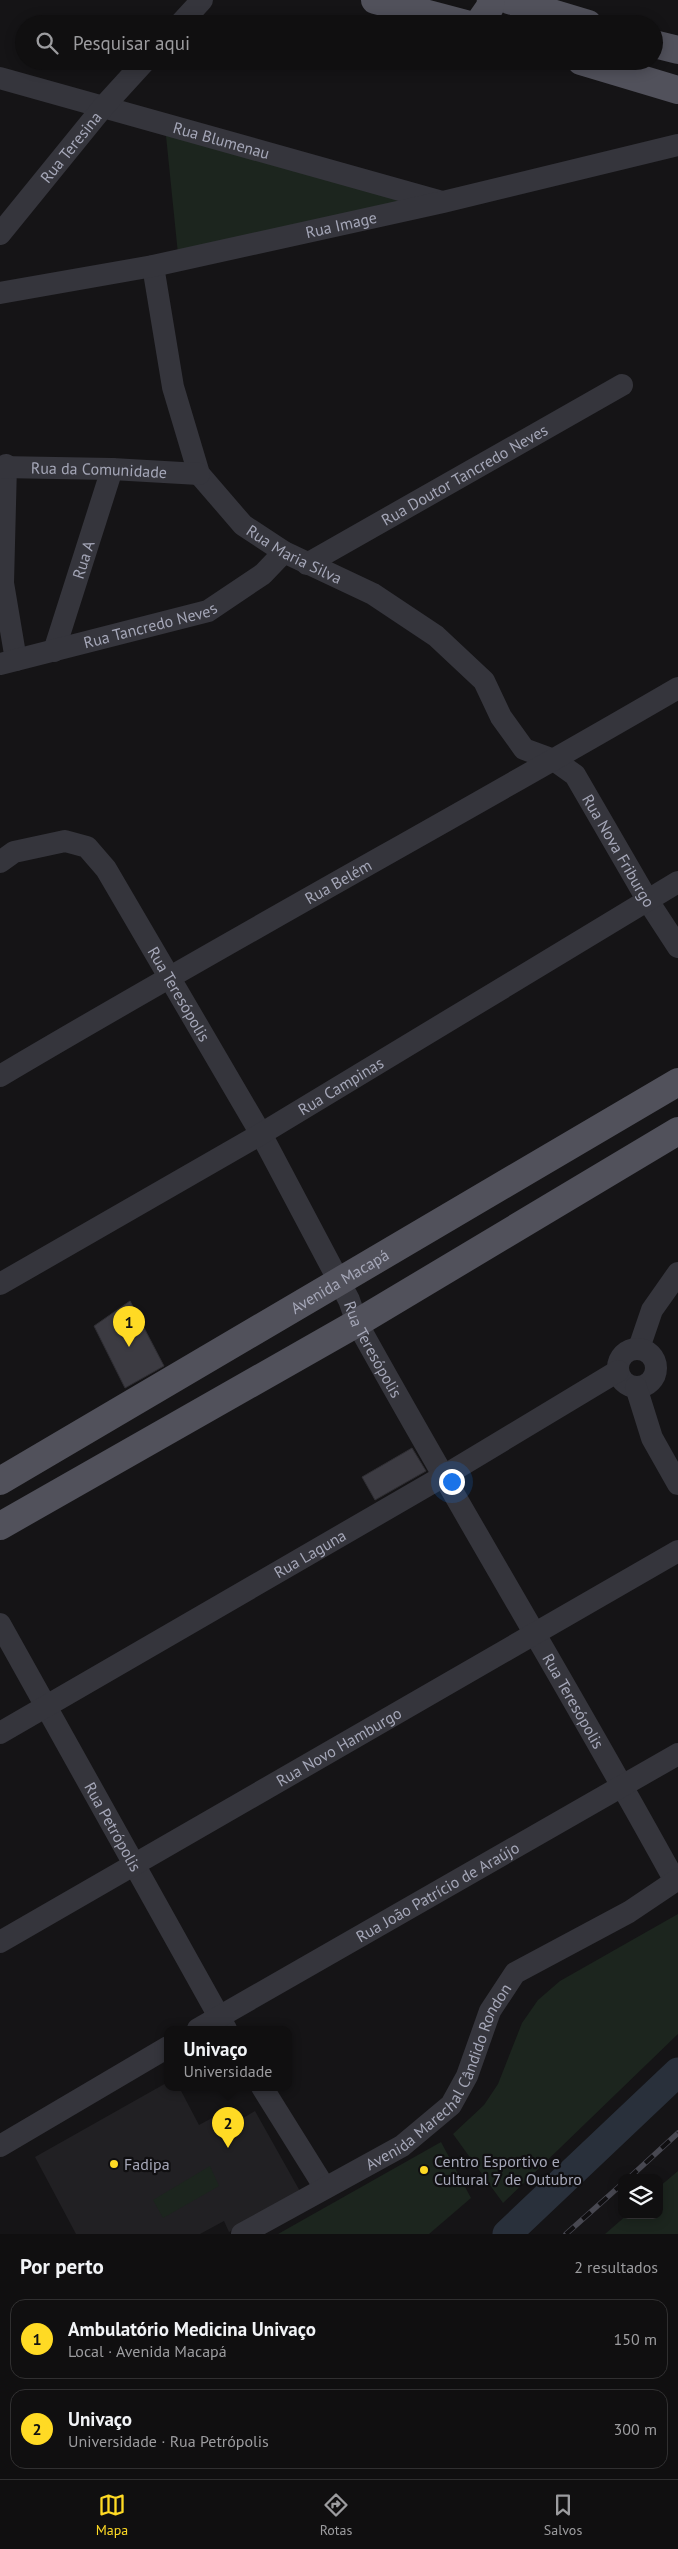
<!DOCTYPE html>
<html lang="pt">
<meta charset="utf-8">
<style>
:root{--surface:#100f10;--page:#191819;--text:#f1f3f6;--muted:#9c9c9f;--line:#302f30;--accent:#ffda24}
body{margin:0;font-family:"PT Sans",sans-serif;background:var(--page);color:var(--text)}
.controls{position:absolute;right:15px;bottom:15px;display:grid;overflow:hidden;border-radius:10px;box-shadow:0 2px 12px #0003}
.controls button{width:45px;height:45px;display:grid;place-items:center;padding:0;border:0;border-bottom:1px solid var(--line);background:var(--surface);color:var(--text);font:25px sans-serif}
.you{position:absolute;left:451px;top:1481px;width:18px;height:18px;margin:-12px;border:4px solid #fff;border-radius:50%;background:#1a73e8;box-shadow:0 0 0 8px #1a73e833}
.badge{display:grid;place-items:center;width:32px;height:32px;border-radius:50%;background:var(--accent);color:#111;font-size:16px;font-weight:700}
.pin{position:absolute;translate:-50% -41px;filter:drop-shadow(0 1px 2px #0008)}
.pin::after{content:'';position:absolute;top:26px;width:18px;height:15px;background:inherit;clip-path:polygon(0 0,100% 0,50% 100%)}
.popup{position:absolute;left:164px;top:2026px;width:128px;height:65px;box-sizing:border-box;display:grid;place-content:center;border-radius:10px;background:var(--surface);filter:drop-shadow(0 1px 4px #0005);font-size:16px;white-space:nowrap;color:var(--muted)}
.popup b{font-size:19px;color:var(--text)}
.popup::after{content:'';position:absolute;left:50%;top:100%;margin-left:-10px;border:10px solid transparent;border-top-color:var(--surface)}
.list{margin:0;padding:0;list-style:none}
h2{display:flex;justify-content:space-between;align-items:center;height:65px;margin:0;padding:0 20px;font-size:21px}
h2 small{font-size:16px;font-weight:400;color:var(--muted)}
.list li{display:grid;grid-template-columns:32px 1fr auto;gap:15px;align-items:center;box-sizing:border-box;height:80px;margin:0 10px 10px;padding:0 10px;border:1px solid var(--line);border-radius:15px}
.list b{display:block;font-size:19px;white-space:nowrap}
.list p{margin:0;font-size:16px;white-space:nowrap;color:var(--muted)}
.list em{font-size:16px;font-style:normal;color:var(--muted)}
.icon{flex:none;width:28px;height:28px;fill:none;stroke:currentColor;stroke-width:2;stroke-linecap:round;stroke-linejoin:round}
.map{position:relative;flex:none;width:678px;height:2234px;overflow:hidden}
.search{position:absolute;background:var(--surface);box-shadow:0 2px 12px #0003;left:15px;right:15px;top:15px;height:55px;display:flex;align-items:center;gap:12px;box-sizing:border-box;padding:0 18px;border-radius:28px;color:var(--muted);font-size:19px}
.sheet{height:245px;background:var(--surface)}
nav{display:flex;justify-content:space-around;align-items:center;box-sizing:border-box;height:70px;border-top:1px solid var(--line);background:var(--surface);font-size:14px;color:var(--muted)}
nav a{display:grid;justify-items:center;gap:2px}
nav .on{color:var(--accent)}
.map>svg:first-child{display:block}
</style>
<div class="map">
<svg width="678" height="2234" viewBox="0 0 678 2234">
<rect width="100%" height="100%" fill="#151416"/>
<path fill="#212023" d="M168 2082V2087H179L199 2125 225 2111 233 2124 255 2111 301 2193 229 2232 224 2221 200 2234H76L35 2157Z"/>
<path fill="#1c251e" d="M165 126 428 201 178 254Z
M678 1914V2034L503 2203 453 2134 484 2105 498 2084 522 2023 538 2000 560 1981Z
M441 2142 471 2198 429 2234H278Z
M210 2166 219 2186 163 2218 153 2200Z
M678 2171V2234H605L627 2215H659V2187Z"/>
<g fill="none" stroke-linecap="round" stroke-linejoin="round">
<path stroke="#29303b" stroke-width="29" d="M507 2234 678 2072"/>
</g>
<path fill="#3c3b42" stroke="#2f2e33" d="M130 1301 164 1366 125 1388 94 1326Z
M412 1448 426 1471 375 1500 362 1477Z"/>
<g fill="none" stroke-linecap="round" stroke-linejoin="round">
<g stroke="#35353c" stroke-width="22">
<path d="M180 24 202 0"/>
<path id="s1" d="M0 78 439 201"/>
<path id="s2" d="M0 234 104 106 145 61"/>
<path id="s3" d="M153 266 173 387 199 474 243 525 284 552 373 594 436 636 484 681 501 717 524 749 554 760 575 775 648 901 678 947"/>
<path id="s4" d="M0 293 153 266 443 202 678 145"/>
<path d="M6 465 3 583 16 660"/>
<path id="s5" d="M0 467 112 469 199 474"/>
<path id="s6" d="M307 564 622 385"/>
<path id="s7" d="M54 651 112 469"/>
<path id="s8" d="M0 664 208 611 263 574 284 552"/>
<path id="s9" d="M0 862 14 852 65 841 87 847 106 869 261 1134 349 1300 357 1323C461 1511 572 1693 675 1881"/>
<path id="s10" d="M0 1076C224 943 453 819 678 688"/>
<path id="s11" d="M0 1284 261 1134 678 882"/>
<path d="M639 1348 652 1310 678 1273"/>
<circle cx="637" cy="1368" r="19"/>
<path d="M636 1387 652 1438 678 1484"/>
<path id="s12" d="M0 1624 226 2029"/>
<path id="s13" d="M0 1733 442 1477 618 1371"/>
<path id="s14" d="M0 1942 678 1551"/>
<path id="s15" d="M198 2029 678 1754"/>
<path d="M262 2087 325 2188"/>
<path d="M0 2146 168 2047"/>
<path id="s16" d="M242 2234 402 2146 451 2105 467 2076 490 2011 515 1973 629 1912 678 1879"/>
</g>
<g stroke="#51515b" stroke-width="28">
<path d="M375 0 466 24"/>
<path d="M509 0 588 24"/>
<path d="M478 24 490 7 491 0"/>
<path d="M654 44 678 50"/>
<path d="M581 61 678 90"/>
<path id="s17" d="M0 1481 678 1082"/>
<path d="M0 1526 357 1323 678 1131"/>
</g>
<defs>
<path id="rail" d="M629 2178 678 2133
M566 2234 622 2184"/>
</defs>
<use href="#rail" stroke="#484851" stroke-width="5.5"/>
<use href="#rail" stroke="#100f11" stroke-width="4" stroke-dasharray="11" stroke-linecap="butt"/>
</g>
<g fill="#ffda24" stroke="#100f11" stroke-width="2">
<circle cx="114" cy="2164" r="5"/>
<circle cx="424" cy="2170" r="5"/>
</g>
<g text-anchor="middle" stroke-width="4.5" stroke-linejoin="round" paint-order="stroke">
<g font-size="16" fill="#a5a7b8" stroke="#100f11">
<text dy="6" stroke="none"><textPath href="#s1" startOffset="230">Rua Blumenau</textPath></text>
<text dy="6" stroke="none"><textPath href="#s2" startOffset="112">Rua Teresina</textPath></text>
<text dy="6" stroke="none"><textPath href="#s4" startOffset="348">Rua Image</textPath></text>
<text dy="6" stroke="none"><textPath href="#s5" startOffset="99">Rua da Comunidade</textPath></text>
<text dy="6" stroke="none"><textPath href="#s6" startOffset="181">Rua Doutor Tancredo Neves</textPath></text>
<text dy="6" stroke="none"><textPath href="#s3" startOffset="340">Rua Maria Silva</textPath></text>
<text dy="6" stroke="none"><textPath href="#s7" startOffset="96">Rua A</textPath></text>
<text dy="6" stroke="none"><textPath href="#s8" startOffset="155">Rua Tancredo Neves</textPath></text>
<text dy="6" stroke="none"><textPath href="#s3" startOffset="794">Rua Nova Friburgo</textPath></text>
<text dy="6" stroke="none"><textPath href="#s10" startOffset="390">Rua Belém</textPath></text>
<text dy="6" stroke="none"><textPath href="#s9" startOffset="266">Rua Teresópolis</textPath></text>
<text dy="6" stroke="none"><textPath href="#s11" startOffset="394">Rua Campinas</textPath></text>
<text dy="6" stroke="none"><textPath href="#s17" startOffset="394">Avenida Macapá</textPath></text>
<text dy="6" stroke="none"><textPath href="#s9" startOffset="671">Rua Teresópolis</textPath></text>
<text dy="6" stroke="none"><textPath href="#s13" startOffset="358">Rua Laguna</textPath></text>
<text dy="6" stroke="none"><textPath href="#s9" startOffset="1076">Rua Teresópolis</textPath></text>
<text dy="6" stroke="none"><textPath href="#s14" startOffset="391">Rua Novo Hamburgo</textPath></text>
<text dy="6" stroke="none"><textPath href="#s12" startOffset="232">Rua Petrópolis</textPath></text>
<text dy="6" stroke="none"><textPath href="#s15" startOffset="276">Rua João Patrício de Araújo</textPath></text>
<text dy="6" stroke="none"><textPath href="#s16" startOffset="261">Avenida Marechal Cândido Rondon</textPath></text>
</g>
<g font-size="16" fill="#a5a7b8" stroke="#100f11" text-anchor="start">
<text x="434" y="2167">Centro Esportivo e<tspan x="434" dy="18">Cultural 7 de Outubro</tspan></text>
<text x="124" y="2170">Fadipa</text>
</g>
</g>
</svg>
<div class="controls">
<button><svg class="icon" aria-label="layers" viewBox="0 0 24 24"><path d="M12 4l9 5-9 5-9-5zM3 14l9 5 9-5"/></svg></button>
</div>
<div class="you"></div>
<div class="pin badge" style="left:129px;top:1347px">1</div>
<div class="pin badge" style="left:228px;top:2148px">2</div>
<div class="popup"><b>Univaço</b>Universidade</div>
<div class="search"><svg class="icon" aria-label="search" viewBox="0 0 24 24"><circle cx="10" cy="10" r="6"/><path d="M15 15l6 6"/></svg>Pesquisar aqui</div>
</div>
<section class="sheet">
<h2>Por perto<small>2 resultados</small></h2>
<ul class="list">
<li><span class="badge">1</span><div><b>Ambulatório Medicina Univaço</b><p>Local · Avenida Macapá</p></div><em>150 m</em></li>
<li><span class="badge">2</span><div><b>Univaço</b><p>Universidade · Rua Petrópolis</p></div><em>300 m</em></li>
</ul>
</section>
<nav>
<a class="on"><svg class="icon" aria-label="map" viewBox="0 0 24 24"><path d="M3 6l6-2 6 2 6-2v14l-6 2-6-2-6 2zM9 4v14M15 6v14"/></svg>Mapa</a>
<a><svg class="icon" aria-label="directions" viewBox="0 0 24 24"><path d="M12 3l9 9-9 9-9-9zM9 14v-3h6M13 9l2 2-2 2"/></svg>Rotas</a>
<a><svg class="icon" aria-label="saved" viewBox="0 0 24 24"><path d="M7 4h10v16l-5-4-5 4z"/></svg>Salvos</a>
</nav>
